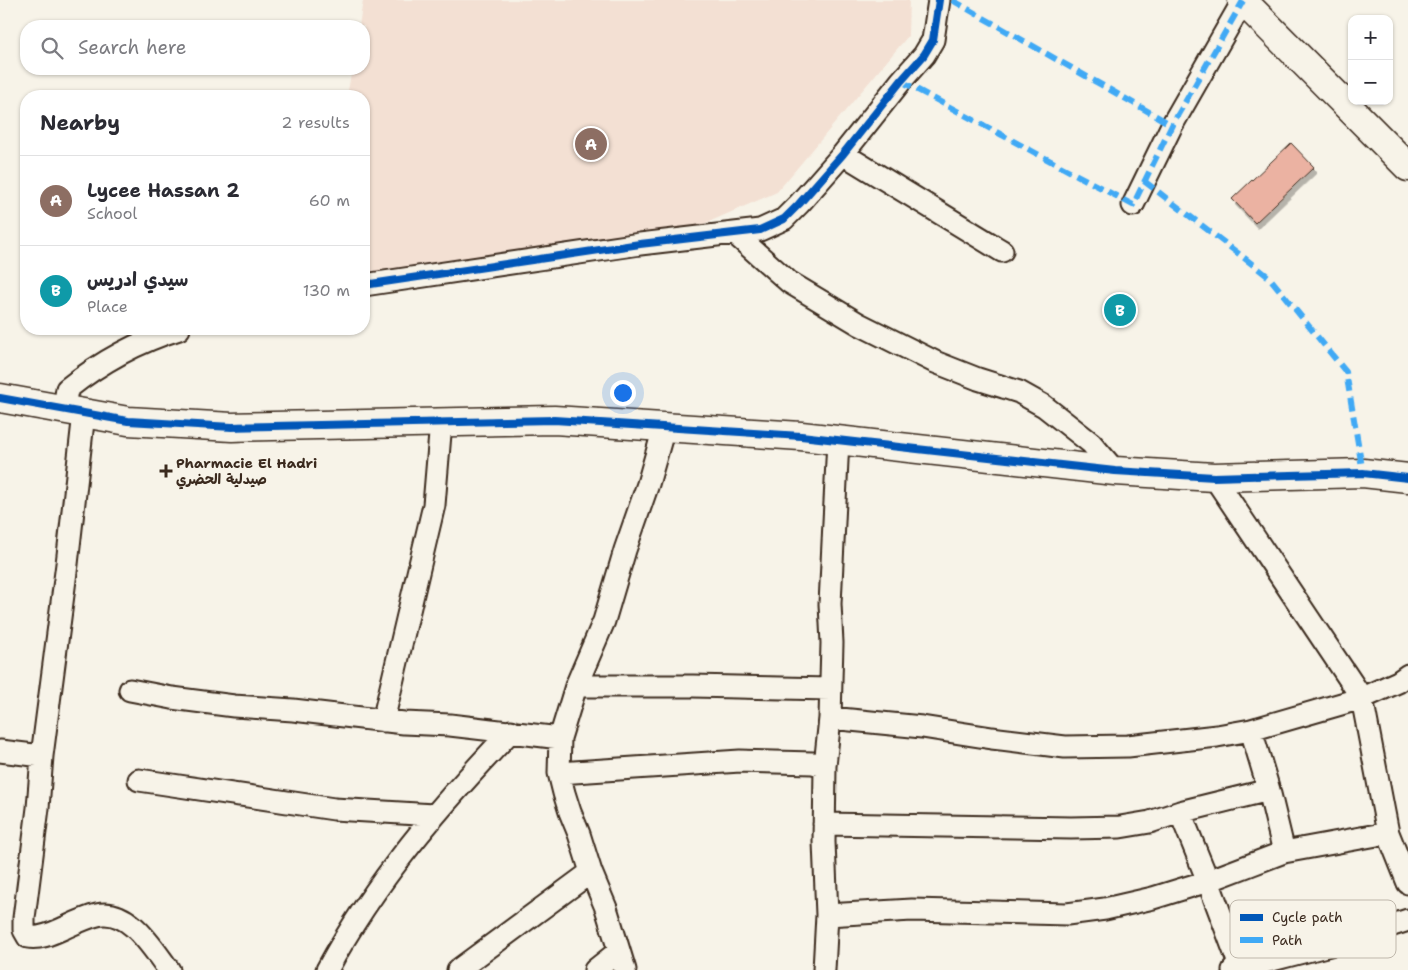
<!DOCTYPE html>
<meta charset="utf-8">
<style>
:root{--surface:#fff;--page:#f2f2f3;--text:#2b2b33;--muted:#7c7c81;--line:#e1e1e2;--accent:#3b2a1e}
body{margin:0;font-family:"Shantell Sans","Playpen Sans Arabic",sans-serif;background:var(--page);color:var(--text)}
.controls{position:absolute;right:15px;top:15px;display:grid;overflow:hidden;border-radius:10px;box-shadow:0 1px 4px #0004}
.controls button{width:45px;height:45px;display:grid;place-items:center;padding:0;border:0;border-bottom:1px solid var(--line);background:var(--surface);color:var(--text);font:25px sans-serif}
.you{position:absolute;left:622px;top:392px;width:18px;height:18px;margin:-12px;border:4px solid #fff;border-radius:50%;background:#1a73e8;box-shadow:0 0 0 8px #1a73e833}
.badge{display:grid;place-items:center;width:32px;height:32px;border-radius:50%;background:var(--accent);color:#fff;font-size:16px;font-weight:700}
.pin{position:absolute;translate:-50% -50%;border:2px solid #fff;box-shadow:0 1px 5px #0006}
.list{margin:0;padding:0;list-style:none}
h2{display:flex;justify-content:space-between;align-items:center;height:65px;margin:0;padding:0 20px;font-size:21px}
h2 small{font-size:16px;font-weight:400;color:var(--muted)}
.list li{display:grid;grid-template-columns:32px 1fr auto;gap:15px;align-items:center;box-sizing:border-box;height:90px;padding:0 20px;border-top:1px solid var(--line)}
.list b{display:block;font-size:19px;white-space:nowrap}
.list p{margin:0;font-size:16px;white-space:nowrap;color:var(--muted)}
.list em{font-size:16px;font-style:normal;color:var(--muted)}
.icon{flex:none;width:28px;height:28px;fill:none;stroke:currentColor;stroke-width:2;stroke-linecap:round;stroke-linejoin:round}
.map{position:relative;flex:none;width:1408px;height:970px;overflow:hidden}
.search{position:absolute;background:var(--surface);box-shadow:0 1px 4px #0004;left:20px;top:20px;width:350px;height:55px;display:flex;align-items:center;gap:12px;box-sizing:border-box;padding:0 18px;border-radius:20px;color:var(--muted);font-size:19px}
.panel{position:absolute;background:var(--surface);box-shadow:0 1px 4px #0004;left:20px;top:90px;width:350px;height:245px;border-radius:20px}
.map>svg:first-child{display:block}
</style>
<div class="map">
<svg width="1408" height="970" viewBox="0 0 1408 970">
<defs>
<filter id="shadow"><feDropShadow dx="3" dy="5.5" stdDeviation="0" flood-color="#0004"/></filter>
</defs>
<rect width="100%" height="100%" fill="#f7f3e8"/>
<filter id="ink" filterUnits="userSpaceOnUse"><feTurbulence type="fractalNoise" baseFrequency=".02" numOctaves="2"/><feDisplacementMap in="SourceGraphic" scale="10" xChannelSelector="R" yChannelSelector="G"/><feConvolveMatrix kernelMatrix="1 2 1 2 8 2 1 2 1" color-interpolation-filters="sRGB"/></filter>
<g filter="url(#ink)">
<path fill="#f3e0d3" d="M363 0H909L908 36 777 192 704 224 364 277V96H347L352 69H364V26H359Z"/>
<path fill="#ebb2a2" stroke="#3b2a1e" filter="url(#shadow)" d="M1291 143 1314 167 1255 223 1232 199Z"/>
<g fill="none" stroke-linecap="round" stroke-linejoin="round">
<defs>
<path id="street" d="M843 154 1002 251
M1133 205 1172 125 1243 1
M735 234 789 282 859 324 935 362 978 379 1019 392 1044 406 1091 443 1115 471
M364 285 640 244 760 230 784 219 799 204 843 154 901 81 924 55 933 40 939 0
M64 408 67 389C102 361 137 342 179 329
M84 413 67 564 42 756 38 808 24 918V930L28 937C39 939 51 934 62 929 73 924 85 918 97 915 129 907 153 949 169 970
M1214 477 1362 698 1388 833 1408 883
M576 686H693L830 689
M130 690 172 698 234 706 293 710 404 723 450 725 560 738
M830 718 922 727 992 738 1065 747 1128 746 1217 736 1251 730 1362 698 1398 682 1408 675
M383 721 434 505 441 422
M1251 730 1269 790 1284 852
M0 751 42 756
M559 773 740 761 813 763 825 766
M139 780 334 809 434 815
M1180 812 1208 881 1241 969
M824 824 1071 828 1120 827 1150 822 1180 812 1269 790
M827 915 912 910 1067 914 1105 909 1153 898 1208 881 1284 852 1388 833
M327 970C375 880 441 805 511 731
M458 970 591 872
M595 970 619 951
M625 970 606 908 591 872 579 834 570 812 564 793 559 773 560 738 576 686 604 621 625 550 648 484 664 428
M824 970 827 915 824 842 825 766 830 718 832 643 830 604 838 440
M1233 970 1334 944 1408 920"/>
<path id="secondary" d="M1242 0 1408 167
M0 398 128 421 232 427 554 420 801 436 1115 471 1214 477 1363 473 1408 478"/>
</defs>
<use href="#street" stroke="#3b2a1e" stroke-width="25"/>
<use href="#secondary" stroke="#3b2a1e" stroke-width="31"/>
<use href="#street" stroke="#f7f3e8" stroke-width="21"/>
<use href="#secondary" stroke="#f7f3e8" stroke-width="28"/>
<path stroke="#3fa9f5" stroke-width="6" stroke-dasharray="12 6" stroke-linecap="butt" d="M952 0 1172 125
M901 81 1133 205 1172 125 1243 1
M1144 181 1269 277 1346 372 1363 473"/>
<defs>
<path id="cycleway" d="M364 285 640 244 760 230 784 219 799 204 843 154 901 81 924 55 933 40 939 0
M0 398 128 421 232 427 554 420 801 436 1115 471 1214 477 1363 473 1408 478"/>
</defs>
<use href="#cycleway" stroke="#f7f3e8" stroke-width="11"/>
<use href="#cycleway" stroke="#0057b8" stroke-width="8"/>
</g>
</g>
<path fill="#3b2a1e" stroke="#f7f3e8" stroke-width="2" d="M163.5 463.5h5v5h5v5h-5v5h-5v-5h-5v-5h5z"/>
<g text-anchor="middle" stroke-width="4.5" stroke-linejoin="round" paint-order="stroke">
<g font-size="14" font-weight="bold" fill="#3b2a1e" stroke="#f7f3e8" text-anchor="start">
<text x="176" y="468">Pharmacie El Hadri<tspan x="176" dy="16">صيدلية الحضري</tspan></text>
</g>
</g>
<rect x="1230" y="900" width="166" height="58" rx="8" fill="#f7f3e8" stroke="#bfb7ab" stroke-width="1"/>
<rect x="1240" y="914" width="23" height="7" fill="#0057b8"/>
<rect x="1240" y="937" width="23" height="6" fill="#3fa9f5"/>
<g font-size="14" fill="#3b2a1e">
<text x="1272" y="922">Cycle path</text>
<text x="1272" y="945">Path</text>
</g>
</svg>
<div class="controls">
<button>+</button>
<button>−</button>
</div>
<div class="you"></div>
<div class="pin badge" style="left:591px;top:144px;background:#8d6e63">A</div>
<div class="pin badge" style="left:1120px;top:310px;background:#0f9aa8">B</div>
<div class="search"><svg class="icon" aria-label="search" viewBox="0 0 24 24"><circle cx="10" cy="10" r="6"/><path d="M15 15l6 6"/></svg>Search here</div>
<section class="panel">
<h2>Nearby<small>2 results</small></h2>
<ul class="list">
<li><span class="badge" style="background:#8d6e63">A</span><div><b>Lycee Hassan 2</b><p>School</p></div><em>60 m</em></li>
<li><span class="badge" style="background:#0f9aa8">B</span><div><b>سيدي ادريس</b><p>Place</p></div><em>130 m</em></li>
</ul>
</section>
</div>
